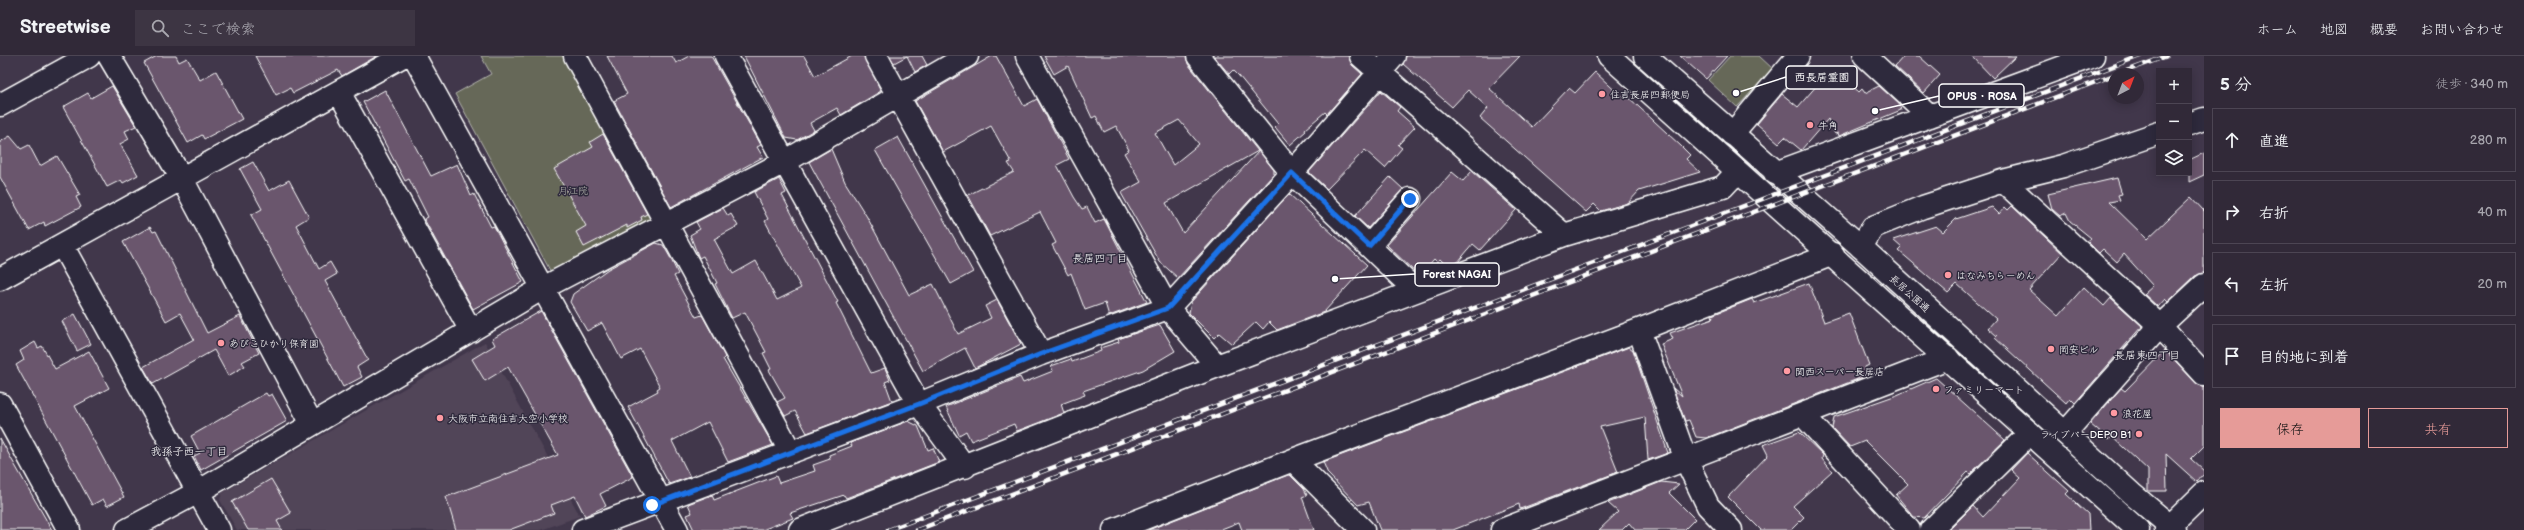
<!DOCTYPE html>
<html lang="ja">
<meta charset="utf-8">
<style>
:root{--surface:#312938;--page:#3d3543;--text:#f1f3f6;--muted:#a8a6ae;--line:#4c4553;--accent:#e69b98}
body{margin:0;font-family:"Balsamiq Sans","Klee One",sans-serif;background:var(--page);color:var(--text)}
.controls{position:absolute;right:12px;top:12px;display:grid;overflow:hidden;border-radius:0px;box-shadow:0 2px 10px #0003}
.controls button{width:36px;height:36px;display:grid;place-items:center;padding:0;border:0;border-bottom:1px solid var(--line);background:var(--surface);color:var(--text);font:20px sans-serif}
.compass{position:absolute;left:2108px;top:12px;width:36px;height:36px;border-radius:50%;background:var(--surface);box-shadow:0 2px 10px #0003;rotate:42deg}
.stop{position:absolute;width:12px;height:12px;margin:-9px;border:3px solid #1a73e8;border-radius:50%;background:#fff}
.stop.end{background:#1a73e8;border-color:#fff;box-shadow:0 1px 4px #0008}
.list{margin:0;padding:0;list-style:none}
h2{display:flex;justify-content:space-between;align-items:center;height:52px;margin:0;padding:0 16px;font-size:17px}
h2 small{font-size:13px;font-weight:400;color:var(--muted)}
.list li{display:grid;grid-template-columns:26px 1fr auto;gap:12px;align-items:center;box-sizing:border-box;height:64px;margin:0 8px 8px;padding:0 8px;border:1px solid var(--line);border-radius:0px}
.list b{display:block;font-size:15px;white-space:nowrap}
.list em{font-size:13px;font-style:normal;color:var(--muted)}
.actions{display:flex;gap:8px;padding:12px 16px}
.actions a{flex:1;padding:9px 0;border:1px solid var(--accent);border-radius:0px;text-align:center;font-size:14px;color:var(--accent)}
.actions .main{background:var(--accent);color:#111}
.icon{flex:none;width:22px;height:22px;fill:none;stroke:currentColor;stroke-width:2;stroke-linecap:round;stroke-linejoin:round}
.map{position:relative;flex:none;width:2204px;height:474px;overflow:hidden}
header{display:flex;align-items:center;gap:24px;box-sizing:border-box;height:56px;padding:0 20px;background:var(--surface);border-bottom:1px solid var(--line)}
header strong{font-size:19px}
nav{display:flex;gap:22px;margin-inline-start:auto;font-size:14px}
.search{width:280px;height:36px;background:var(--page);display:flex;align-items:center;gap:10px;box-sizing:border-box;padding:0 14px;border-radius:0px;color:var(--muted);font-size:15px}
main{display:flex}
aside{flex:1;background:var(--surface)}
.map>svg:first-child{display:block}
</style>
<header>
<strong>Streetwise</strong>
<div class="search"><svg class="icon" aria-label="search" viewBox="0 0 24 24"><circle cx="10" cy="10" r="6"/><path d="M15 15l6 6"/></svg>ここで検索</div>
<nav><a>ホーム</a><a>地図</a><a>概要</a><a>お問い合わせ</a></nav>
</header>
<main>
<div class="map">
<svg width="2204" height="474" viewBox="0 0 2204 474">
<rect width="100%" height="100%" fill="#41374b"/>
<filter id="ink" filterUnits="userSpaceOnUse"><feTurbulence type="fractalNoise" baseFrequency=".025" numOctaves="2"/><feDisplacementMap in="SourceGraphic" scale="8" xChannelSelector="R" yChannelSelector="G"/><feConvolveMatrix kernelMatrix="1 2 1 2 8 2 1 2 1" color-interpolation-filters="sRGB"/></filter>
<g filter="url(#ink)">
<path fill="#514458" d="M485 286 580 460 541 474H237L220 444 222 437Z"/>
<path fill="#666859" stroke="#b2b4ac" d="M481 0H566L654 160 552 218 455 38 491 18Z
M1730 0H1759L1773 13 1737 51 1708 24Z"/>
<path fill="#6a566d" stroke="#fff" fill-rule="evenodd" d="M157 0H176L179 6 187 2 200 24 216 15 242 63 204 83 202 79 188 87 144 7Z
M255 0H377L342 20 338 14 293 37 290 32 276 39Z
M607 0H672L676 7 689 0H711L761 89 757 91 763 101 671 151 614 45 627 38Z
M744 0H804L815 20 852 0H864L881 35 841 59 837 52 810 67 814 74 797 84 786 82Z
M890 0H907L894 7Z
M907 0H922L927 9 915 16Z
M992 0H996L1024 50 1037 43 1069 103 1057 109 1074 141 1082 153 1087 151 1095 167 1104 163 1147 246 1109 260 1105 247 1085 254 1071 217 1068 219 1052 189 1056 187 1040 156 990 180 968 139 1014 116 1008 107 1011 106 991 70 943 96 915 45Z
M1044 0H1186L1188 8 1258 95 1166 147 1183 177 1259 95 1274 114V118L1178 222 1160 206 1121 137 1141 126 1124 97 1129 94 1116 70 1104 76 1096 60 1092 62 1068 10 1054 18ZM1179 64 1199 88 1173 109 1155 77Z
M1214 0H1348L1352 9 1362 18 1327 58 1325 56 1305 73 1306 75 1290 89 1275 71 1278 68 1239 20 1233 14 1229 18Z
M1406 0H1520L1489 32 1532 71 1569 32 1575 37 1595 16 1623 42 1626 39 1681 90 1690 99 1686 103 1700 116 1639 135 1628 147 1601 155 1594 148 1586 156 1480 62 1488 52 1468 34 1452 51 1403 8Z
M1680 0H1727L1706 23Z
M1904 0H1919L1940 19 1924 37 1895 10Z
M1972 0H2016L1993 22Z
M1832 12 1859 36 1862 33 1865 37 1879 30 1899 48 1901 54 1839 80 1838 77 1835 78 1828 63 1801 94 1785 81 1779 87 1757 68 1782 38 1798 51Z
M112 30 136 70 125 75 129 83 120 88 138 119 123 127 121 124 107 131 63 51 88 37 91 42Z
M385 34 431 120 457 108 471 140 474 138 491 171 494 170 523 226 473 253 424 163 428 161 409 123 405 125 363 46Z
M1381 35 1400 51 1397 55 1415 71 1398 89 1402 92 1385 112 1365 94 1327 133 1309 116Z
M603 78 647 158 641 161 642 164 627 172V169L584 191 576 176 586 170 554 113 593 91 590 86Z
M10 80 21 93 29 89 40 110 57 100 80 139 76 141 81 151 45 170 44 166 29 174 0 121V86Z
M898 81 973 216 951 228 875 94Z
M831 93 845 126 867 161 909 239 933 228 958 278 991 262 985 250 997 244 1021 288 975 312 965 292 923 315 809 106Z
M2204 97V119L2189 126V104Z
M253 106 269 135 289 124 309 161 296 169 319 213 330 206 337 218 325 225 368 304 357 311 362 321 343 331 251 159 262 153 240 113Z
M1472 115 1516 154 1480 194 1473 188 1458 206 1447 210 1440 203 1437 206 1434 203 1419 220 1387 189 1452 116 1463 125Z
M1390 121 1403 133 1368 172 1355 160Z
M2117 122 2122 138 2118 139 2120 144 2109 146 2147 183 2191 141 2204 155V217L2195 220 2168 246 2165 243 2158 251 2144 238 2153 230 2124 198 2117 206 2103 193 2099 197 2088 186 2091 182 2070 165 2066 157 2060 160 2052 153 2048 138Z
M779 123 786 137 782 139 838 246 836 247 871 317 885 312 890 324 885 326 892 345 807 377 795 355 785 360 777 346 785 342 769 314 771 313 763 297 766 296 745 256 732 262 715 228 717 227 703 200 699 202 690 179 700 173 696 166 723 152 728 160 731 158 738 170 714 183 733 218 756 205 777 244 801 232 765 165 768 163 754 136Z
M1289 138 1367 209 1324 256 1277 274 1269 266 1263 273 1256 266 1232 288 1219 277 1214 282 1189 257 1191 246Z
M2012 150 2062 197 2029 234 2058 260 2084 231 2104 250 2111 242 2142 270 2075 347 2070 342 2066 347 1995 282 1997 280 1988 272 1996 263 1957 228 1948 237 1899 195 1902 192 1893 184 1936 170 1943 176 1956 163 1992 151 1999 158 2005 151 2008 154Z
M150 171 153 176 156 175 207 277 240 260 259 297 242 306 245 310 228 320 214 294 153 328 143 311 194 283 180 257 166 265 123 186Z
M656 187 663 189 670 201 678 218 674 220 696 261 702 259 725 301 723 303 773 389 728 406 708 366 672 385 690 421 669 428 628 351 658 335 657 333 660 331 640 293 621 303 602 267 587 275 570 246 573 238 608 213Z
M1809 227 1824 266 1849 257 1869 309 1865 311 1868 319 1706 382 1696 381 1689 364 1685 365 1673 332 1682 340 1661 288 1673 283 1670 277 1713 262 1712 259 1752 243 1754 247Z
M541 255 633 421 600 438 606 450 585 460 575 440 551 449 554 457 509 474H456L446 441 558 399 508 311 485 325 472 303 495 289 492 283Z
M75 258 91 288 77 295 62 265Z
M1160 269 1175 295 1143 314 1083 335 1085 339 1061 348 1064 357 1017 375 1014 368 971 385 966 375 959 379 946 351 1020 321 1023 327 1053 315 1051 310 1071 303 1072 306 1101 295 1100 292 1119 286 1118 283Z
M35 286 38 292 42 290 55 313 89 295 109 332 75 350 124 441 107 450 103 443 92 449 16 309 24 304 20 295Z
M1629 291 1633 294 1668 397 1648 404 1645 361 1600 371 1618 416 1520 453 1519 448 1453 474H1380L1369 446 1358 449 1328 418 1323 406Z
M2165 294 2195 326 2204 330V390L2191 403 2204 415V418L2197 426 2166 398 2167 435H2148V414L2112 381 2109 384 2090 368 2121 332 2125 335Z
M1936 322 2005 384 1970 418 1968 416 1924 462 1914 461 1896 439 1908 428 1865 385 1850 391 1832 372 1834 361 1897 339Z
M266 337 268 340 272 338 287 365 201 414 194 400 200 397 191 380Z
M908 365 918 370 928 394 933 392 939 406 846 442 844 439 790 457 793 462 762 474H694L687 459 692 457 688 448 712 439 714 444 776 420 779 427 815 415 813 409 830 403 829 399 852 390 850 387Z
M1799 376 1823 399 1822 403 1832 415 1793 450 1804 461 1791 474H1761L1728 441 1768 399 1763 389Z
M0 382 12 404 52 474H0Z
M2027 397 2069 435 2066 438 2088 458 2089 474H1949L1973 450 1983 461 2020 422 2011 414Z
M1288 419H1290L1304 433 1307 439 1302 441 1314 474H1242L1239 466 1219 474H1148Z
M271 423 291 457 277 465 282 474H248L232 446Z
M1661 426 1679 428 1669 437 1695 463 1684 474H1635L1629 467 1622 474H1599L1618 456 1608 447Z"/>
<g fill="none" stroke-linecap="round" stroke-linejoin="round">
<defs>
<path id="minor" d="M109 0 182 123 312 368
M414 0 677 474
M575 0 790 395
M726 0 919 348 965 411
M876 0 1041 298
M1027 0 1168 252 1217 310
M1198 0 1292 117 1416 235
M1361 0 1564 179
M1865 0 1930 60
M339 36 471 275
M0 49 89 0
M2189 68 2204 63
M1732 78 1798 0
M1775 117 2093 0
M2003 125 2160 270 2204 318
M62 189 219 474
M1369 190 1410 143
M1861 191 1873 171 1923 151 2003 125 2063 110 2159 77
M0 223 403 0
M1639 274 1686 404 1708 450 1731 474
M0 348 69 474
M1803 359 1909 474
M2065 377 2160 270 2204 229
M1293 404 1363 474
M127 474 198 436 543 232 786 105 967 0
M583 474 919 348 1041 298 1168 252 1292 117 1394 0
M800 474 1217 310 1564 179 1723 131 1737 116
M1114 474 1293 404 1639 274 1833 198
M1502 474 1948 302
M1931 474 2030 377"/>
<path id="major" d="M2166 474 2204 437"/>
<path id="highway" d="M1609 0 2138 474
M1645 0 1861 191 2132 438 2175 474"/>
</defs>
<use href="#minor" stroke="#fff" stroke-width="25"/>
<use href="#major" stroke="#fff" stroke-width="25"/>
<use href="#highway" stroke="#fff" stroke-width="25"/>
<use href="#minor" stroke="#2f2a3d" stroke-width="22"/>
<use href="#major" stroke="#2f2a3d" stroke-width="22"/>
<use href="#highway" stroke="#2f2a3d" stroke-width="22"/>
<defs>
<path id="rail" d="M2118 18 2167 0
M888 474 2140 0
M917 474 2114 19"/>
</defs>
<use href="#rail" stroke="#fff" stroke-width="4.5"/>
<use href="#rail" stroke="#2f2a3d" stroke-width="3" stroke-dasharray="9" stroke-linecap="butt"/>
</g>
</g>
<g fill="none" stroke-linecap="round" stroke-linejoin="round" filter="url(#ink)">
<path stroke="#1a73e8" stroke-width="5" d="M652 449 919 348 1041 298 1168 252 1292 117 1369 190 1410 143"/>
</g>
<g fill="#ff9aa2" stroke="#2f2a3d" stroke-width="1.5">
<circle cx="1602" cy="38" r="4"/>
<circle cx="1810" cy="69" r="4"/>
<circle cx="1948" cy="219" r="4"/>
<circle cx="221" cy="287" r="4"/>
<circle cx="2051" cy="293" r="4"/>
<circle cx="1787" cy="315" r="4"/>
<circle cx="1936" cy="333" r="4"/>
<circle cx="2114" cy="357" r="4"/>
<circle cx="440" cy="362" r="4"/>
<circle cx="2139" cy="378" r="4"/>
</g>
<g text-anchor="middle" stroke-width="3" stroke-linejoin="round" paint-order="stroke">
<g font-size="10" fill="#fff" stroke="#2f2a3d" text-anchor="start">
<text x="1610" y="42">住吉長居四郵便局</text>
<text x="1818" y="73">牛角</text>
<text x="1956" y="223">はなみちらーめん</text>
<text x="229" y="291">あびこひかり保育園</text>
<text x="2059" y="297">岡安ビル</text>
<text x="1795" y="319">関西スーパー長居店</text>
<text x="1944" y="337">ファミリーマート</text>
<text x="2122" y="361">浪花屋</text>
<text x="448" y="366">大阪市立南住吉大空小学校</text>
<text x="2131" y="382" text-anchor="end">ライブバーDEPO B1</text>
</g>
<g font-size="10" fill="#b2b4ac" stroke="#2f2a3d">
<text x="573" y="138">月江院</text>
</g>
<g font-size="10" fill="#fff" stroke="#2f2a3d">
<text transform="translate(1910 237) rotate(42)" y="4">長居公園通</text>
</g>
<g font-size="11" fill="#fff" stroke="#2f2a3d">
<text x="1100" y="206">長居四丁目</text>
<text x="2147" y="303">長居東四丁目</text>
<text x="189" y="399">我孫子西一丁目</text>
</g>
</g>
<path fill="none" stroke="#fff" stroke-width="1.5" d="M1736 37L1786 21M1875 55L1939 40M1335 223L1415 218"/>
<g fill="#fff" stroke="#2f2a3d" stroke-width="1.5">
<circle cx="1736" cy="37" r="4"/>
<circle cx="1875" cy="55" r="4"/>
<circle cx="1335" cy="223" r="4"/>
</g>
<g fill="#2f2a3d" stroke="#fff" stroke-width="1.5">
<rect x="1786" y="10" width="71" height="23" rx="4"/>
<rect x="1939" y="28" width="85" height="23" rx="4"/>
<rect x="1415" y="207" width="84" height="23" rx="4"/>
</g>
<g font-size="11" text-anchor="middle" font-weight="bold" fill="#fff">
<text x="1822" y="25">西長居霊園</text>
<text x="1982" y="44">OPUS・ROSA</text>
<text x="1457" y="222">Forest NAGAI</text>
</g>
</svg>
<div class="controls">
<button>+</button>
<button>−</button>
<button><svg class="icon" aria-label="layers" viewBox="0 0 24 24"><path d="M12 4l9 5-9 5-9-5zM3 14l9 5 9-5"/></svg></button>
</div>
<svg class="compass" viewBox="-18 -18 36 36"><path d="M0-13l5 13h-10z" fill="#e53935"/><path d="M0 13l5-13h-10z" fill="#a8a6ae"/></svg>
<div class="stop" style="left:652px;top:449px"></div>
<div class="stop end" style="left:1410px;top:143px"></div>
</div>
<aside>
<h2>5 分<small>徒歩 · 340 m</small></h2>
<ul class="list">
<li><svg class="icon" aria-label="ahead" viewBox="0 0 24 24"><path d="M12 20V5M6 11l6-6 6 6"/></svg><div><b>直進</b></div><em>280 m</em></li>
<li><svg class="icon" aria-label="right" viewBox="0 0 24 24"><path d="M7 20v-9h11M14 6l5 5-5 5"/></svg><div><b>右折</b></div><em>40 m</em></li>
<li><svg class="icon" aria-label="left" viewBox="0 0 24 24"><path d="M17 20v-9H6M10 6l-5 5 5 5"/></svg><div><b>左折</b></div><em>20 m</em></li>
<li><svg class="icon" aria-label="arrive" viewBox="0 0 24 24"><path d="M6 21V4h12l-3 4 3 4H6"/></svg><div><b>目的地に到着</b></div></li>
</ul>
<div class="actions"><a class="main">保存</a><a>共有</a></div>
</aside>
</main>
